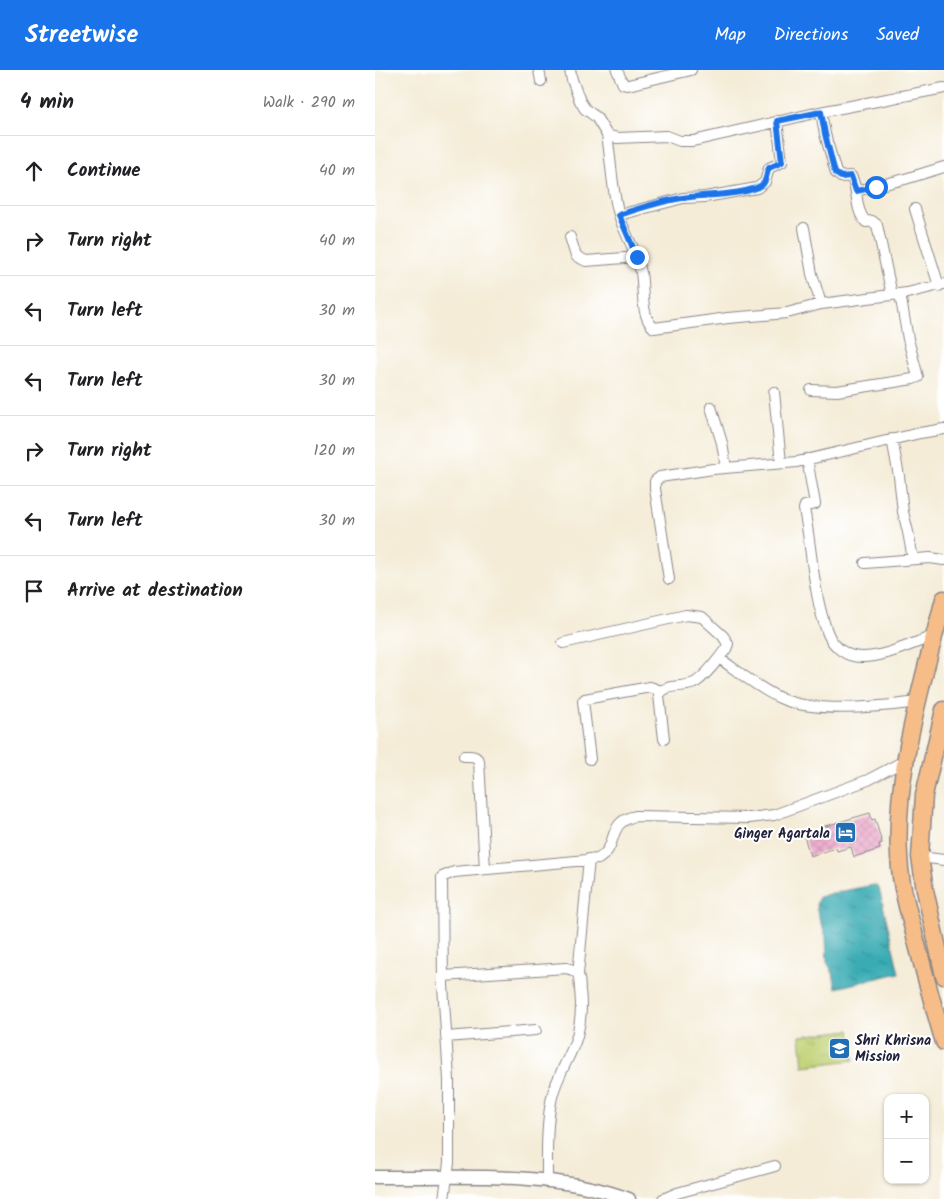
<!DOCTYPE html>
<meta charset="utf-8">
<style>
:root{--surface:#fff;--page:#f6f6f6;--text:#202124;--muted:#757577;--line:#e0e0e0;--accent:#1a73e8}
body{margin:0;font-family:Kalam,sans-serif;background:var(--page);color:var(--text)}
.controls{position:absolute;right:15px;bottom:15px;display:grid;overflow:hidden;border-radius:10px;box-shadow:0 1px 4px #0004}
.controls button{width:45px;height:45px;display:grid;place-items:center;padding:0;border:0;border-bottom:1px solid var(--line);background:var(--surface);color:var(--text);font:25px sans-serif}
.stop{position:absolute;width:15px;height:15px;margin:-11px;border:4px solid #1a73e8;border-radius:50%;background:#fff}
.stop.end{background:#1a73e8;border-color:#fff;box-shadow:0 1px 5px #0008}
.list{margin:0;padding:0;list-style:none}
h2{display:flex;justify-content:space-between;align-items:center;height:65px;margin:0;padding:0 20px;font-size:21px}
h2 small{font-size:16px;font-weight:400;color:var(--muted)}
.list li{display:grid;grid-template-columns:32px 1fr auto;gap:15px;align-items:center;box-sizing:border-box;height:70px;padding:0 20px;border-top:1px solid var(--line)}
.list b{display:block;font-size:19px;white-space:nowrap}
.list em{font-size:16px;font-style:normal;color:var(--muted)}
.icon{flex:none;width:28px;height:28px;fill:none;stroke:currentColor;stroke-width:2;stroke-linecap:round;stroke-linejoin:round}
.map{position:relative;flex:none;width:569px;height:1129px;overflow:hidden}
header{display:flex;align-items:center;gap:30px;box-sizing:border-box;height:70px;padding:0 25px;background:var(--accent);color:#fff}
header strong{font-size:24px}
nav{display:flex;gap:28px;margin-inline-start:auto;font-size:18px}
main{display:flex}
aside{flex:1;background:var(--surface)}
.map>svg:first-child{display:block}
</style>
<header>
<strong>Streetwise</strong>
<nav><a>Map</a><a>Directions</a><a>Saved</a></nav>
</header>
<main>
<aside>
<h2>4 min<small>Walk · 290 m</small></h2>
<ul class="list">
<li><svg class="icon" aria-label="ahead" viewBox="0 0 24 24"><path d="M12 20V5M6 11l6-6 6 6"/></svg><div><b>Continue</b></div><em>40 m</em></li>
<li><svg class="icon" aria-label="right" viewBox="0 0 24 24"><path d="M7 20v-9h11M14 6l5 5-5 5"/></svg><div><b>Turn right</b></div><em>40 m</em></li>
<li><svg class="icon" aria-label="left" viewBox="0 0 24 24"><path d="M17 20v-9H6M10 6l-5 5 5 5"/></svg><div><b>Turn left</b></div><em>30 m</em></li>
<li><svg class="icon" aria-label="left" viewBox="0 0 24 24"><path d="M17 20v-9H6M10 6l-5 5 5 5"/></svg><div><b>Turn left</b></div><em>30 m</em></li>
<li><svg class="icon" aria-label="right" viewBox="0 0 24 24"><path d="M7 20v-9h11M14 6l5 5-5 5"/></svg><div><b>Turn right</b></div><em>120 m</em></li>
<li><svg class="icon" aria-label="left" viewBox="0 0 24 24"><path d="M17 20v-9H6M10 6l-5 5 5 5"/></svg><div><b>Turn left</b></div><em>30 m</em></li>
<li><svg class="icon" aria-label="arrive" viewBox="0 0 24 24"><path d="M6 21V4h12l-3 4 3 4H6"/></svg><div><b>Arrive at destination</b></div></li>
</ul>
</aside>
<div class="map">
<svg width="569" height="1129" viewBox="0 0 569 1129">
<defs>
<pattern id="park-tufts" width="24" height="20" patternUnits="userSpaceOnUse" patternTransform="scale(1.25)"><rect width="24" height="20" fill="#c0d275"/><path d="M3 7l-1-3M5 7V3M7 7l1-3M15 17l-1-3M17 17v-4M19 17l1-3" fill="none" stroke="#a5b466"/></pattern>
<pattern id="water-ripples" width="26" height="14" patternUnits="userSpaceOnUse" patternTransform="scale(1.25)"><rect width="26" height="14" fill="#39abb3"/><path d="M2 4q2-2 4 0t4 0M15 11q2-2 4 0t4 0" fill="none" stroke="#308b93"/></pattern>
<pattern id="building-cross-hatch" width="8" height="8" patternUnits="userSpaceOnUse" patternTransform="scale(1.25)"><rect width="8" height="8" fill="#eda9cb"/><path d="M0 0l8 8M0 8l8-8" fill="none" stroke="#cb91af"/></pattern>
</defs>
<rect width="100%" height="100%" fill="#fff"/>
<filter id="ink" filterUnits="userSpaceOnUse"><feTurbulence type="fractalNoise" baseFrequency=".02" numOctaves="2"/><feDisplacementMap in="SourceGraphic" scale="10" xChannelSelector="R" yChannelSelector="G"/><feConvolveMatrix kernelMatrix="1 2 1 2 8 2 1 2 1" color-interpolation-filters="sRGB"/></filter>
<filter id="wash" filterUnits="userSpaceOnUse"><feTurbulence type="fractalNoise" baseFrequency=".0096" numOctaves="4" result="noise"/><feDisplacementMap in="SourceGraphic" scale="20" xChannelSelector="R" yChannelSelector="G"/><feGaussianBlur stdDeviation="1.12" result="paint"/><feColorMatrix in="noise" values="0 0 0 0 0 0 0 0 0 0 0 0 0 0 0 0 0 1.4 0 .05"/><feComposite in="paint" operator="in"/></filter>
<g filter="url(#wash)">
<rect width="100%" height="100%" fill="#f4ecd7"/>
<path fill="url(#park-tufts)" stroke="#717a58" d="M475 960 479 990 428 996 425 966Z"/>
<path fill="url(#water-ripples)" stroke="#2e6677" d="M499 815 504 818 524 903 461 918 458 903 452 892 451 866 443 846 441 835 444 827 457 823Z"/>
<g id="blocks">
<path fill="url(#building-cross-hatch)" d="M495 743 497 750 500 749 507 773 504 774 505 779 479 787 476 777 462 781 461 778 435 786 429 766 448 760 447 757Z"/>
</g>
</g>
<g filter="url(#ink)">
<use href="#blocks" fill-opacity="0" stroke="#8b8789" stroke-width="1"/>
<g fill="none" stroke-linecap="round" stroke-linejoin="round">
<defs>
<path id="minor" d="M164 0 166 11
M195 0 197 10 205 31 210 39 221 47 232 65 242 68 292 66 305 71H318L440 43 569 18
M242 0 248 14 253 15 316 0
M446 42 450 64 461 103 466 107 476 106C484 119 479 140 491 152L497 151 502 155 517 225
M232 65C236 89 237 119 243 141 248 163 262 180 266 203 269 219 265 246 279 258L353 248 412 243 446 234 532 223 569 214
M481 121 530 109 569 97
M540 139 564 216
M244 145 308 128 330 127 382 118 390 112 394 98 407 92 402 51
M429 158 437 204 446 234
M195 167 201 186 211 191 262 187
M436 320 462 321 538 309 543 307 533 269 525 224
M399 322 406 393
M336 337 347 373 351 398
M517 369 524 406 528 442 533 462 538 489
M432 389 440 434 430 436 429 439C437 479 438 526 453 564 459 577 471 587 486 587 508 588 538 573 559 566
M490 493 555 488 569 490
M294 509 280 419V411L285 407 338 399 422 392 545 363 569 359
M188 573 311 545 327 547 348 566 353 574 351 579C342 590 333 604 321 612 310 619 291 612 284 625L289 669
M344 588C364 602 383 618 405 628 439 644 505 637 543 632
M89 686C96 686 100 685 104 691L110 799
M215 689 208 631 210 629 275 617 286 621
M545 787 569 790
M203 904 214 789
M68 906 191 898C206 901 204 907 205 920 207 936 206 951 202 966 196 987 182 1005 177 1027 171 1054 172 1084 172 1112
M71 967 161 960
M69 1129 74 1093V1010L68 915 67 807 79 802 223 789C245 777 230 752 261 746L374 748 399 745 493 710 531 690
M288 1129 302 1123 400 1096"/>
<path id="tertiary" d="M0 1107C82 1108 176 1100 254 1129"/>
<path id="primary" d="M569 529C547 614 514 719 526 807 528 823 533 840 537 855 547 894 557 933 569 972
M569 640 549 725 545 787 550 820 569 906"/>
</defs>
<use href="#minor" stroke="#8b8789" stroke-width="12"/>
<use href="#tertiary" stroke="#8b8789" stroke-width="15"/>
<use href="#primary" stroke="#8b8789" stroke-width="19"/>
<use href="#minor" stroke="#fff" stroke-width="10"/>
<use href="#tertiary" stroke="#fff" stroke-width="12"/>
<use href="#primary" stroke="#f7bd88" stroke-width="16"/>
</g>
</g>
<g fill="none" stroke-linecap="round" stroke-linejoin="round" filter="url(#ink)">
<path stroke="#1a73e8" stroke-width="6" d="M262 187 244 145C265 138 286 131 307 128 326 125 373 125 387 115 392 111 391 103 394 98L407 92 402 51 446 42 450 64 460 103 466 107 476 106 481 121 501 117"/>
</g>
<defs>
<symbol id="hotel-square" viewBox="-11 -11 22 22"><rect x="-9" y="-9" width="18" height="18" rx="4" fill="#1f6fb2" stroke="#fff"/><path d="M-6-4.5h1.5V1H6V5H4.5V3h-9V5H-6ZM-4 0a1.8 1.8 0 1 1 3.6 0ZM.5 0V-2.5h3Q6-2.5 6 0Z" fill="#fff"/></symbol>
<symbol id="school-square" viewBox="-11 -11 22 22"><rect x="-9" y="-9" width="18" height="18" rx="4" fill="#1f6fb2" stroke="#fff"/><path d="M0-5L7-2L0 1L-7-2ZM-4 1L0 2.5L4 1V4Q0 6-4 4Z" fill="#fff"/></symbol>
</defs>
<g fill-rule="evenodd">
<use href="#hotel-square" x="458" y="750" width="25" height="25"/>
<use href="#school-square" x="452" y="966" width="25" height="25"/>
</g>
<g text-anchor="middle" stroke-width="4" stroke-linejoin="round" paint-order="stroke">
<g font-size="14" font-weight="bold" fill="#22223b" stroke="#fff" text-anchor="end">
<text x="455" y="768">Ginger Agartala</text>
<text x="480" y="975" text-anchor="start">Shri Khrisna<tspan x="480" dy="16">Mission</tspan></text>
</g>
</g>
</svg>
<div class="controls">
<button>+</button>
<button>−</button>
</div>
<div class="stop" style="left:501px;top:117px"></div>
<div class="stop end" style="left:262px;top:187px"></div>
</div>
</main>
